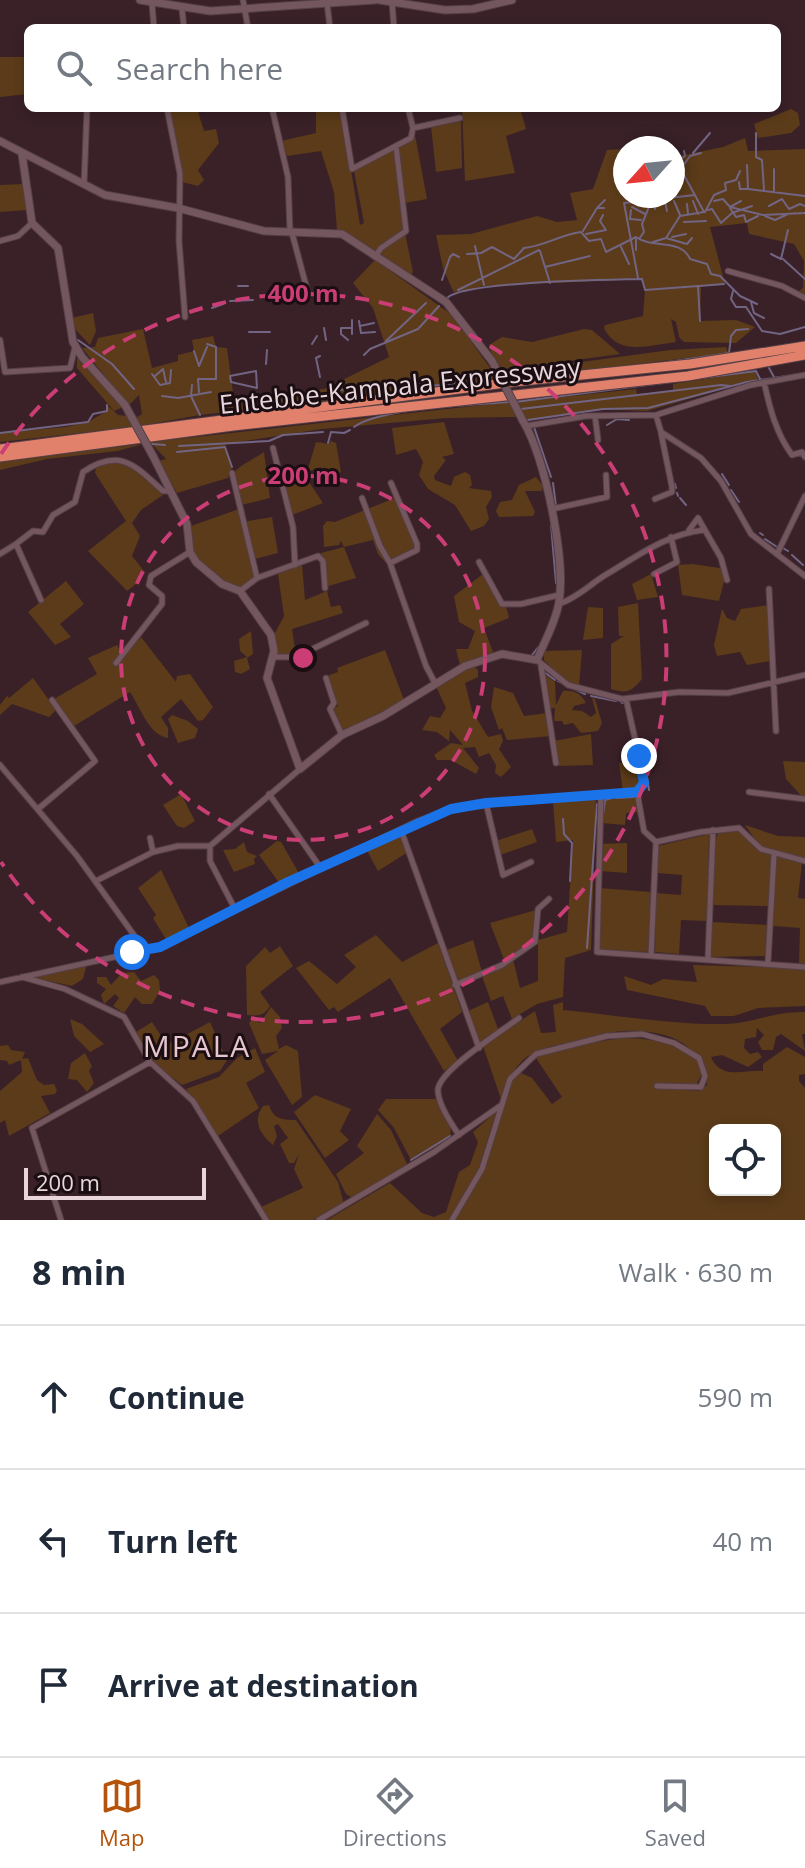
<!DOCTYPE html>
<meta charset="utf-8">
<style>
:root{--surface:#fff;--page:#f2f2f3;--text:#1f2937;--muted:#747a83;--line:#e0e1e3;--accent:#b45309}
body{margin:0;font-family:"Open Sans",sans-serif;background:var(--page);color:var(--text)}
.controls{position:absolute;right:24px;bottom:24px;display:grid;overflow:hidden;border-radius:12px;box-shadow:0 4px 12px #0003}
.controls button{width:72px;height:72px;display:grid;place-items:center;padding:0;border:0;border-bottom:2px solid var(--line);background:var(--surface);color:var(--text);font:40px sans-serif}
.compass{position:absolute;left:613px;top:136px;width:72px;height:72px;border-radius:50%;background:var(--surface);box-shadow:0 4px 12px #0003;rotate:243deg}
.scale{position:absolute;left:24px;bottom:20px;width:182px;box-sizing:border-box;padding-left:8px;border:4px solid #e8d6db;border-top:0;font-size:22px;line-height:28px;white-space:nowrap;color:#e8d6db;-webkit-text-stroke:6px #1a0e12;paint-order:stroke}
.stop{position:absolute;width:24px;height:24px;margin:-18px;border:6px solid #1a73e8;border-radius:50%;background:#fff}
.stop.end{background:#1a73e8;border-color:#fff;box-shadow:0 2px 8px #0008}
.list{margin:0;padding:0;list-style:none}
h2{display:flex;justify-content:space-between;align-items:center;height:104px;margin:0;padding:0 32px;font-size:34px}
h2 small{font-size:26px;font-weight:400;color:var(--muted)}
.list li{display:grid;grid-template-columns:52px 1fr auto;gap:24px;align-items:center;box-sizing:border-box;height:144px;padding:0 32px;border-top:2px solid var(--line)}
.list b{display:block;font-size:30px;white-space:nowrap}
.list em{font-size:26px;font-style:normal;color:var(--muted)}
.icon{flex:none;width:44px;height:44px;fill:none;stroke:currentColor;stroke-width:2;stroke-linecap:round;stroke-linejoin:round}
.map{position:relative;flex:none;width:805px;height:1220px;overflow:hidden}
.search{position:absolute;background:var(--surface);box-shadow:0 4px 12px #0003;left:24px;right:24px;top:24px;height:88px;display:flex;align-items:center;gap:20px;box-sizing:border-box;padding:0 28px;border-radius:12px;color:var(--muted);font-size:30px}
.sheet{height:536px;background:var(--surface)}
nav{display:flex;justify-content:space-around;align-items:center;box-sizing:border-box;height:112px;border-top:2px solid var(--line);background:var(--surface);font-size:22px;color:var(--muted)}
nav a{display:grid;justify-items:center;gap:4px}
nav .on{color:var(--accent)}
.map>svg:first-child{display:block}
</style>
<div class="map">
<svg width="805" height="1220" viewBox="0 0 805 1220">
<rect width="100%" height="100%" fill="#3a2128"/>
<path fill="#5b3b19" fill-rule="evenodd" d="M0 57H28V94L0 97Z
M197 108 204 131 216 129 219 143 198 170 204 180 198 186 182 182 169 109Z
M316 108H341L360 225 364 223 354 171 395 148 404 228 373 254 337 230 334 192 321 151 287 156 281 141 316 133Z
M462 108H520L526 129 506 136 515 173 465 181Z
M791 109 798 113 800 125 791 133 758 138 754 124Z
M461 121 462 168 436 172 431 126Z
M415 135 427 199 405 203 398 145Z
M745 138 748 151 805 149V296H793L803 288 804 261 794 244 749 234 747 223 710 227 725 284 701 286 700 321 736 320 755 327 736 343 684 342 679 337 676 322 671 319 676 342C650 345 618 357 604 328L605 325 643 316 645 290 642 279 484 286 454 292 452 289 443 268 436 235 471 234 537 216 557 222 577 220 570 193 593 189 607 150 625 149V196H673V154L674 157 723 147Z
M23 184 26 210 0 212V185Z
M405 233 413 272 410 276 378 257 379 251Z
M375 260 452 315 498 379 427 386 422 384 414 390 200 415 140 426 136 418 142 414 139 395 129 405 82 348 95 347 98 338 143 329 152 368 178 361V355L194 351 192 340 213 336 216 347 227 348 234 400 324 389 389 357 373 308 353 283Z
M93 313 96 331 90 345 74 328 72 318Z
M584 329 592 330 620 354 509 369 498 366 489 348V345L502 337 532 342Z
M726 347 728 353 505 380 499 367 508 372 670 350Z
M77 358 123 407 114 411 77 368Z
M755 371 758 379 647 411 603 409 528 420 516 402 636 389 637 394 673 391V384Z
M510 402 516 417 446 418 322 429 225 444 232 467 228 478 177 493 159 461 166 459 150 442Z
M107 405 118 415 129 416 134 427 0 442V433L66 427 88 422 107 411Z
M444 422 454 454 442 457 446 460 434 476 435 480 451 486 454 477 465 472 470 475 472 485 469 488 491 491 492 497 486 507 489 519 484 526 471 531 455 505 428 489 419 475 423 462 416 449 396 455 392 428Z
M331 441 336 443 341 472 325 479 321 467 307 472 316 442 329 444Z
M144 444 117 451 47 459 0 470V459Z
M264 452 270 498 237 506C226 467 234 472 264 452Z
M115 462 142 472 163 495 141 510 132 523 140 536 132 556 144 571 140 581 127 591 88 551 126 521 95 473 96 466Z
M536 477 543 486 542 491H525L535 512 533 516 499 517 496 511 500 502 512 500 519 485Z
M307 479 323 503 292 515 285 482Z
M400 496 420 546 392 561 390 567 378 554 373 540 344 547 356 578 325 587 321 553 344 547 341 541 339 545 324 547 323 526 327 521 335 522Z
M239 509 242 522 272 517 278 553 251 560 255 577 240 589C223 583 199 571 194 552 192 544 193 535 191 526Z
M302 564 305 600 327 591 331 607 340 605 343 613 292 629 296 656 277 655 274 635 284 616 278 574Z
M692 564 727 569 719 601 682 595 678 565Z
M483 574 489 577C492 592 507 600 509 618L484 628 493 652 460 665 456 649H468L475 631 459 622 454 596Z
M651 574 658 597 637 600 632 584Z
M66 581 84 604 60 624 71 637 55 645 28 612Z
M638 603 642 679C631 692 627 694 611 689V644L624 636H619L618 607Z
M770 605V661L747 665 740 652 717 656 714 645 722 609 727 618 735 621 741 609Z
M588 607 603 608V638L583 640Z
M251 631 253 654 247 658 250 669 241 674 235 672 234 661 247 657 240 651 239 639Z
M141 637 176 682 177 676 190 674 213 707 203 720 198 721 181 699 161 717 168 728V738C149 735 141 709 130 692L74 726 54 699 97 674 88 658 117 645 123 657Z
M385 650 404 700 342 733 332 709 338 706 327 676 338 672 337 668Z
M582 650 579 686 564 680 544 660V651Z
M472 664 478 670V677L465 683 472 711 488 737 501 734 503 741 499 749 511 767 501 777 495 773 496 765 489 753 479 757 475 747 463 748 479 768 476 774 451 760H437L434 755 451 743 463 745 450 730 449 741 437 732 422 730 430 716 440 718 446 708 435 684Z
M543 673 555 682 556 705 563 691C575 690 581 694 586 703L574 706 572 710 582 711 591 717 596 713 592 698 595 699 602 723 598 731 581 733 573 723 564 725 562 721H554L555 708 547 709Z
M33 678 56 710 49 717 12 704 0 715V705L7 696 9 698Z
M494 687 513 693 524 716 547 713 551 736 507 740 502 728 499 730 491 707Z
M172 715 188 721 198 729 195 738 178 743 168 719Z
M591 734 593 765 558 766 554 741Z
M638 761 641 785 636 790 623 792 619 763Z
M783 761 805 762V800L786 779Z
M181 794 195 821 184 828 177 826 163 805Z
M636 796 638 812 626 813 625 825 601 823 604 799Z
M596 799 591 950 565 958 563 997 537 1004 512 1019 503 996 491 1001 482 976 513 959 520 988 538 981V940L567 932 573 840 556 842 553 801Z
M745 825 778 836 805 837V858L761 848Z
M532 829 537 842 500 855 496 841Z
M723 830 741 831 759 851 771 855 768 906 713 905 715 842 718 833Z
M401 833 408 852 378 871 366 849Z
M709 834 707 921 681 920 679 954 655 952 656 893 681 895 682 875 658 873V846Z
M277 841 281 842 300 875 280 884 259 855Z
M244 842 247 852 257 856 254 859 255 864 234 872 223 850 235 849Z
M627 843V873L599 871 600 844Z
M776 856 802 862 798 898 805 899V964L799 963 800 928 773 926Z
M161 870 189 928 167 941 153 918 156 915 138 888Z
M599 888 651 892 648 952 596 950Z
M536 910 534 941 505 962 490 923Z
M712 922 767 925 766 956 711 957Z
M376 935 402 962 438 943 462 1012 440 1029 458 1061 444 1071 390 978 338 1012 334 1007 329 1010 296 968 309 961 337 984 356 967 344 955Z
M473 940 482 972 459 980 444 951Z
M280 946 293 966 260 992 270 1006C264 1016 258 1016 247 1015L246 966 265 947 270 953Z
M87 963 83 979 72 986 31 977Z
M693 965 805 968V1006L758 1008 734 1016H711L705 1006 627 990 624 976 651 985 663 979 697 982Z
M134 972 141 981 154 975 159 980 160 991 152 1004H142L135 997 124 1013 113 1006 119 998 115 994 104 1004 101 995 106 989 97 983V977H106L111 985 122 973Z
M488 1002 498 1029 479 1043 468 1011Z
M563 1002V1010C616 1015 672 1025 725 1024 754 1023 775 1011 805 1012V1034H802L805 1051 781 1034 776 1037 773 1050H762L758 1042 764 1035 757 1028 756 1037 745 1039 744 1048 750 1054 758 1052 762 1057 748 1067 722 1055 711 1057C721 1081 746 1069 763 1071V1064L787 1047 805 1057V1074L799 1075V1081L805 1088V1220H454L479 1179 510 1083 519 1072 532 1078 552 1104 562 1097 536 1058C551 1048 567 1049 584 1045 628 1034 660 1035 699 1060L702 1074 696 1085 653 1087 699 1091 707 1085C704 1041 662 1029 623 1031 607 1032 590 1038 574 1042 555 1046 537 1047 522 1061 511 1072 506 1084 501 1099L483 1046 535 1011 541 1033 556 1032 553 1005ZM715 1130H775V1190H715Z
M271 1007 280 1017 282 1028 276 1036 279 1049 286 1045 298 1051 302 1097 292 1105 265 1060 278 1051 262 1054 249 1023 253 1019 260 1023Z
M70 1019 82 1024 104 1044 90 1052 74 1036Z
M152 1022 167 1045 210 1022 227 1060 220 1071 182 1085 156 1065 136 1032Z
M8 1045 11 1050 25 1052 22 1059 28 1058 37 1080 44 1085 54 1084 57 1090 55 1094 41 1096 50 1113 9 1136 5 1120 0 1123V1091L22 1072 21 1060 9 1065 7 1061 0 1060V1046Z
M255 1048 265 1072 246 1083 259 1108 218 1136 186 1089 219 1077 237 1058Z
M85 1053 92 1066 89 1071 94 1083 87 1092 77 1080 68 1079 71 1063Z
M315 1095 351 1109 340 1131 349 1140 325 1158 294 1112Z
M386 1099H436C443 1112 455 1125 449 1140L411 1160 394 1128 378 1110Z
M269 1105C273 1119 283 1120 296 1120L338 1182 344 1204 314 1220H268L261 1207 303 1188 294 1169 299 1154 294 1163H289L280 1144 288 1138 278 1124 274 1126 277 1136 273 1145C260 1134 252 1121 263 1106Z
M496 1112 476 1177 450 1220H327L390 1183 422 1213 434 1217 446 1212 459 1172 470 1165 478 1142 473 1132Z
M377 1114 391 1130 407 1164 354 1199 346 1194 336 1174 364 1153 357 1146Z"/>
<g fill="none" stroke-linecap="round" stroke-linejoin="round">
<path stroke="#726483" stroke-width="2" d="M756 133V157L762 160 764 190
M693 153 710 133
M677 162 685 156 684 151
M678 173 690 156 701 153
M739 182 740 189H748L747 165
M748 189 805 196
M774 191V169
M654 200 655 209
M665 201 667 211
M674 201 680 215
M693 201 698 214
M714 201 723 199 730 207 741 201
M687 204 688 214
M769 206 782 199 789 209 800 204 805 206
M598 207 605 200
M632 207 645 214
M730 207 763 215 805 213
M730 208 736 217 744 215 746 222 758 216
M631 210 630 219 641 220
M708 210 712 209 721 223 732 213 752 206
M705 212 714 195 726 190 725 183 736 180 740 171
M765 216 775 220 788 214
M684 222 706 221
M583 231 597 208H604
M586 234 606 230 600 221 603 215
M672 237 686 234
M666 238 687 244 692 238
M636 239V250
M639 239 644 232 642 224 651 202
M653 242 666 238 680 216 704 212 684 175
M475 246 484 285
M621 247 629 264
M540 251 550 283
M467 254 481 253 492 247 514 259 524 248C545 246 559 235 581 232L589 241 601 239 606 252 636 237C652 249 681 238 690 259L707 264 711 274 720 276 740 296 757 304
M771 254 781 259 788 230
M783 259 805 279
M545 267 590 256
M638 278 624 203 695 195
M442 280 450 257 453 254 459 257
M238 286H248
M699 286 724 284
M458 290 539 250
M733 291 731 299 736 307H746L762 331 780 334 805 327
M447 298C465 281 609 280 642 279L645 290 698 286 700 321
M230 301 253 300
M751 302 754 313 764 318
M212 308 223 304
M352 320V334
M359 321 361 333 375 332
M360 326 374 323
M324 328 326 340
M249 332H270
M78 340 112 364 134 389
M348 340 341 334V328H351
M386 341 426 303
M312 344 317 336
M194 351 199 366 207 347
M364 355 370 349 418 329 439 306
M320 356 316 358 320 377
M668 362 729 353 731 336 736 330 748 329
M266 364 267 350
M769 368 774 377
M256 371 257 388 231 382 230 376Z
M152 374 160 385 170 383 171 370
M155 376 163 369 166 382
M192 385 191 396 200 415
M338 390 412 382 427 386 470 383
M199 392 198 379H216V347L207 344
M162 396 178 398 211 392
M515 402 756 371 760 379
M521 409 721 385 730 386
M528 420 603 409 648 408 747 382 799 374
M607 425 617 419 629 420
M354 427C380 408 474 405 509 402
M534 427 551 477
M0 433 88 422 93 414 107 411V405
M328 443 331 432 344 433 350 430
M152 444 165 445
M179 446 269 441 283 435 323 432
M177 452 225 447 232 467
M722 474 729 485
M553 483 556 506
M675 484 676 488
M731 490 739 502
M677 493 678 496
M680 498 686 505
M551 525 556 583
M760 533 763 535
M765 539 777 547
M783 548 788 551
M792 555 803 565
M532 655 540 645
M544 672 555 680
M558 681 585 694
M591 696 616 701
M621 702 623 703
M631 742 638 762
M640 749 643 755
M644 759 649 790
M616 798 634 797
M603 815 605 800 612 798
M563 819 564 834 572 843 570 881
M587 948 597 804
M411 1160 450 1136"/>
<defs>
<path id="street" d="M243 0 248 28
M392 2 394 28
M327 3 330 28
M152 4 154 28
M182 9 184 28
M167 108 180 174 179 241 185 317
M272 108 288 177 290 232
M342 108 352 169 411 138 413 128 408 108
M413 128 460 118
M84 185 87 108
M292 233 308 293
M0 241 18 236 32 223
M375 257 381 248 406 231 396 146
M728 271 782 286 805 298
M0 340 5 372 70 368 75 347
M764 382C770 409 776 433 792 455L802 452 805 457
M656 415 661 432 701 458 721 481 751 534 805 576
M595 416 598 440
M526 426 586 416 656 415 751 385 805 375
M273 448 293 527 295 565
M232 473 257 578
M391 483 417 544V550L390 563 426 666 435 683
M362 498 380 546 390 563
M655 499 672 492V487L661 433
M552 509 607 497 606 475
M689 530 698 518 721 558 727 580
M778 552 805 496
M0 554 16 544
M479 562 502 604H521L559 595
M654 574 677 562 671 537
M769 589 776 731
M240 591 257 578 318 556 323 561 325 588
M41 600 16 544 33 531 43 532 53 515 75 502 83 472C121 447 135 466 163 491H171
M559 604C579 597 590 584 607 574 639 555 667 534 704 530
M274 657H296L366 623
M537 660 568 685 622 699 679 692 728 693 805 675
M116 663 162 604V596L149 585 151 576 190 552
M541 666 556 763
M326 678 334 703 330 709 342 735
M0 765 77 856 144 949
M637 792 644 831 656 842 701 832 739 828 761 849 805 861
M749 792 805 799
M269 794 320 867
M601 795 597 952 805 967
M486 803 503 875 531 862
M38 809 95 761 52 700
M401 830 479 1048
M150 838 153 852 178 846H210
M96 881 153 852
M235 909 210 861V846L300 769
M651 956 656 842
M708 959 713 830
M768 962 774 854
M22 977 65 989 124 1017 150 1062 193 1101 266 1220
M0 982 160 947 418 821C489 793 563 804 637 792L643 786V774L626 699
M455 985 502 965 535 942 538 909 549 899
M459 1135C452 1125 437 1102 438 1089 441 1069 502 1031 519 1018
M61 1220 32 1128 150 1062
M319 1220 434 1152 500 1106
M452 1220 482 1169 510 1079 536 1054 607 1036 642 1034 674 1043 699 1058 705 1076 701 1087 657 1086"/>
<path id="secondary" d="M140 0 210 11 375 0
M379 0 445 10 473 9 512 0
M0 141 105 195 178 208 264 231 342 234 446 302 492 361
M22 154 32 223 58 248 73 342 82 357 125 405
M153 456 187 524 190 552 196 562 222 584 240 591 271 635 274 651 267 678 300 769 342 735 383 716 465 666 502 654 537 660C544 642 556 622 559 602 566 560 545 456 523 421"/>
<path id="highway" d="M0 449 513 382 690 364 805 346
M0 457 233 426 688 376 805 355"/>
</defs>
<use href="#street" stroke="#543f46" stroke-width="7"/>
<use href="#secondary" stroke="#543f46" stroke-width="9"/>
<use href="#highway" stroke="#543f46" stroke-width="11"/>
<use href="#street" stroke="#73565e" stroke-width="5"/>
<use href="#secondary" stroke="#73565e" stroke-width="7"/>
<use href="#highway" stroke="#e1816c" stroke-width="9"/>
<defs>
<path id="secondary-bridge" d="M492 361 523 421
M125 405 153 456"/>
</defs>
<use href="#secondary-bridge" stroke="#543f46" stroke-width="9" stroke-linecap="butt"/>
<use href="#secondary-bridge" stroke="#73565e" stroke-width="7"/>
</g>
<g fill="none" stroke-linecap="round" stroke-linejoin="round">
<path stroke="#1a73e8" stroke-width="10" d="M132 952 160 947 288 882 451 809 486 803 637 792 644 783 639 756"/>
</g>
<g fill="none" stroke="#ca3e75" stroke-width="4" stroke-dasharray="14 10">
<circle cx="303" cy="658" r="182"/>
<path d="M1 454A364 364 0 1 1 1 862"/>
</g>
<g text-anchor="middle" stroke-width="6" stroke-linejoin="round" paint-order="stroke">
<g font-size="26" fill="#e8d6db" stroke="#1a0e12">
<text transform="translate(400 386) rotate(-6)" y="9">Entebbe-Kampala Expressway</text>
</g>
<g font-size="30" letter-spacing="2" fill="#e7c5ce" stroke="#1a0e12">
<text x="197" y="1057">MPALA</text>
</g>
</g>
<circle cx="303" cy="658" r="12" fill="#ca3e75" stroke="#1a0e12" stroke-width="4"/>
<g font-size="24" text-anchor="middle" font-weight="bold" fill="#ca3e75" stroke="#1a0e12" stroke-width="6" stroke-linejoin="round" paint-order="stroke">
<text x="303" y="302">400 m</text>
<text x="303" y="484">200 m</text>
</g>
</svg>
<div class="controls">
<button><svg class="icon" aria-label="locate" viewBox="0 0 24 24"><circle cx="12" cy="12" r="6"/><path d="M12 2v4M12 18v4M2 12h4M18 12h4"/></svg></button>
</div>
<svg class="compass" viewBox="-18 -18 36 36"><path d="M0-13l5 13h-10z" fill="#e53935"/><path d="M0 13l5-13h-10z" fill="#747a83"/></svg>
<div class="scale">200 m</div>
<div class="stop" style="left:132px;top:952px"></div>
<div class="stop end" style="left:639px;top:756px"></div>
<div class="search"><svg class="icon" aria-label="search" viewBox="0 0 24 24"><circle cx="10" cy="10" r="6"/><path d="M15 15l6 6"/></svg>Search here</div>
</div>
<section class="sheet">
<h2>8 min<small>Walk · 630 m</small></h2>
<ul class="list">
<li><svg class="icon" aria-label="ahead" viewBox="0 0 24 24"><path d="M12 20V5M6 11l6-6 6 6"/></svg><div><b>Continue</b></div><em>590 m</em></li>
<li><svg class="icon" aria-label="left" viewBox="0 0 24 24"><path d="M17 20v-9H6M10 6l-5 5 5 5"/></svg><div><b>Turn left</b></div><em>40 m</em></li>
<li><svg class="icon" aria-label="arrive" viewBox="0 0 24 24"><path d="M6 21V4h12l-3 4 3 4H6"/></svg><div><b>Arrive at destination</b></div></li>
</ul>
</section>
<nav>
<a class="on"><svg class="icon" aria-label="map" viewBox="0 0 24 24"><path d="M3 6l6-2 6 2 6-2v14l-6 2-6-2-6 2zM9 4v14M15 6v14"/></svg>Map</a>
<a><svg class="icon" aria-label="directions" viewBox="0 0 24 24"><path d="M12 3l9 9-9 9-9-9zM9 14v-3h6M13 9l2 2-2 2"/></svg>Directions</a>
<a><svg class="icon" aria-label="saved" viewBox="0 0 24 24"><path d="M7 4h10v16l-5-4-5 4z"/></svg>Saved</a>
</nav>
